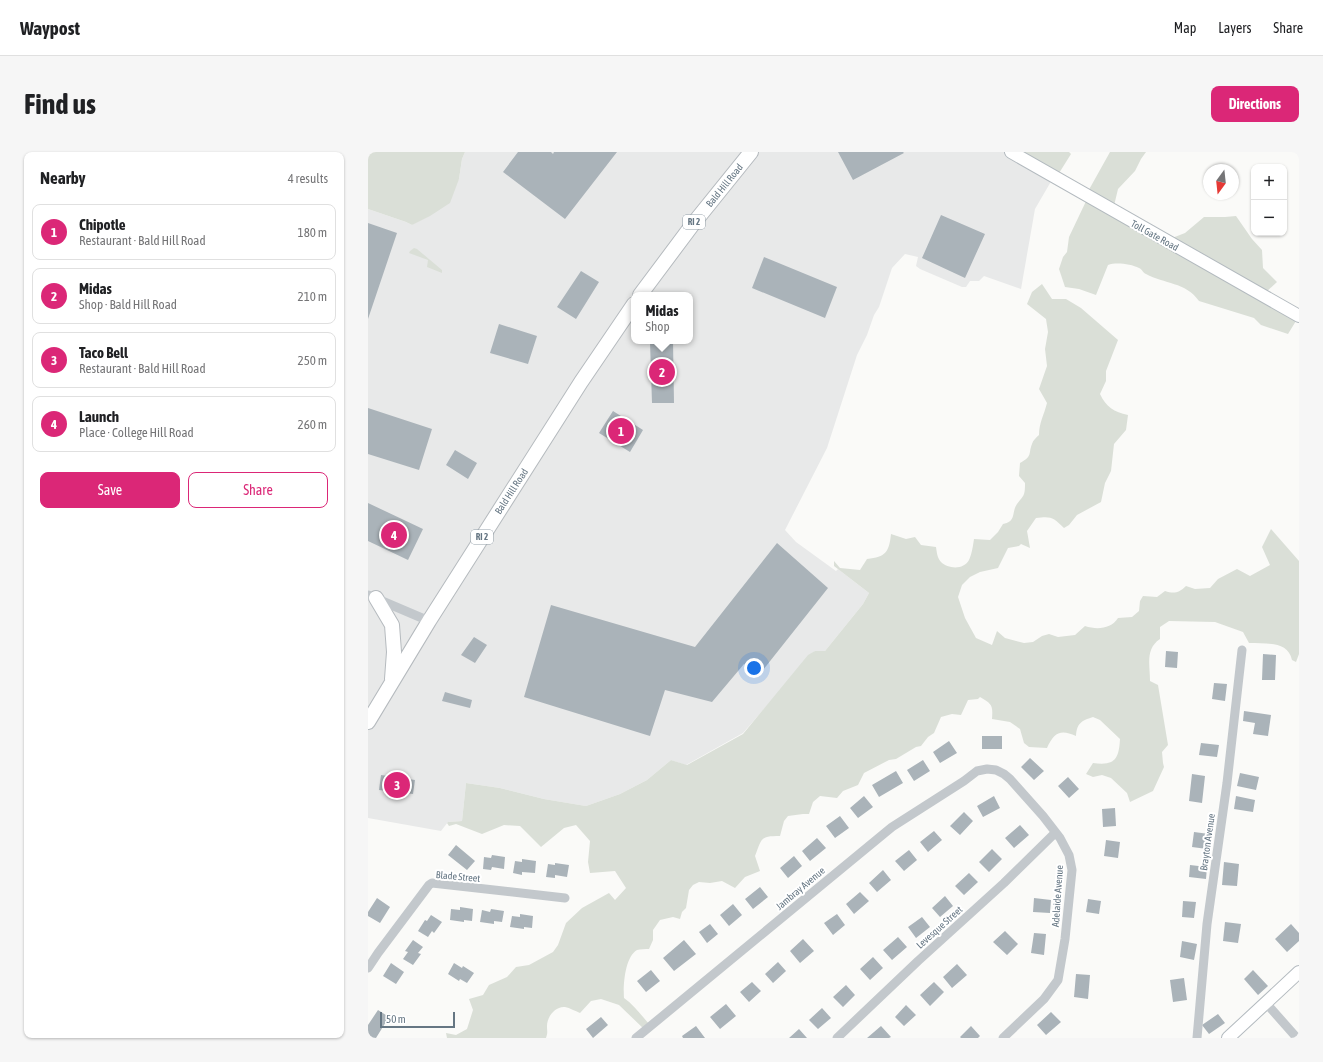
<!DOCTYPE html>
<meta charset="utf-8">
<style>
:root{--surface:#fff;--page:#f6f6f6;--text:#202124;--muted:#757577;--line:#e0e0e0;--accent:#db2777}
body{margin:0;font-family:"Asap Condensed",sans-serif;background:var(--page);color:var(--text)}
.controls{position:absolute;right:12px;top:12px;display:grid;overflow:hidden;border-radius:8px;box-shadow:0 1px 3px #0004}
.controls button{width:36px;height:36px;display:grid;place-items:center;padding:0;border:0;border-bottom:1px solid var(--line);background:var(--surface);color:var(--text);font:20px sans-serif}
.compass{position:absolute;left:835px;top:12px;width:36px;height:36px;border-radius:50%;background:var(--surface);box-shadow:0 1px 3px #0004;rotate:195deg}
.scale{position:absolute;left:12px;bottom:10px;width:75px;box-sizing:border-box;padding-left:4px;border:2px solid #657683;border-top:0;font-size:11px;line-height:14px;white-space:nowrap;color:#657683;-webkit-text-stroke:3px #fff;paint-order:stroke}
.you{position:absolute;left:386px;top:516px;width:14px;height:14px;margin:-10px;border:3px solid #fff;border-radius:50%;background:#1a73e8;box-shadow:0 0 0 6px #1a73e833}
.badge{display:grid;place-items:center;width:26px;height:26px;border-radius:50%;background:var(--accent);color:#fff;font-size:13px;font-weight:700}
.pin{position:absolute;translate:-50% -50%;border:2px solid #fff;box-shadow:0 1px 4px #0006}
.popup{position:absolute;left:263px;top:140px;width:62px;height:52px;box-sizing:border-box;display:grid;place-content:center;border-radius:8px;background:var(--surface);filter:drop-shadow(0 1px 3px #0005);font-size:13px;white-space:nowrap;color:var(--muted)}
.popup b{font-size:15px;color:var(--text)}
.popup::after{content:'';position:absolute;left:50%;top:100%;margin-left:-8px;border:8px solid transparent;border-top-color:var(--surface)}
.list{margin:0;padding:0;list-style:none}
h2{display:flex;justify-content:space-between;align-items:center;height:52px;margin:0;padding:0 16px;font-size:17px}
h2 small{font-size:13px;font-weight:400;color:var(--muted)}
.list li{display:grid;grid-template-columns:26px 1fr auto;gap:12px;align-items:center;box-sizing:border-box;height:56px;margin:0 8px 8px;padding:0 8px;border:1px solid var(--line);border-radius:8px}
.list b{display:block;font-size:15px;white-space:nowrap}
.list p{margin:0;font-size:13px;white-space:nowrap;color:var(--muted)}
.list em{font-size:13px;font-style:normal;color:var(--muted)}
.actions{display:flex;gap:8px;padding:12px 16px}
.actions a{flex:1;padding:9px 0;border:1px solid var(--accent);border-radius:8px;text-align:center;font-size:14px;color:var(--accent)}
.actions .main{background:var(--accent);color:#fff}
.map{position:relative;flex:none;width:931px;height:886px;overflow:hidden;border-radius:8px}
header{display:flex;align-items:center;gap:24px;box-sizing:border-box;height:56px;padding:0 20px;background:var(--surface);border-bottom:1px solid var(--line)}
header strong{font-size:19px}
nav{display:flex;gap:22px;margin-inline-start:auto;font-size:14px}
.intro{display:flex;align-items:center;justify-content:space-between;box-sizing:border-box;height:96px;padding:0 24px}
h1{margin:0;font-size:28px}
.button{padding:10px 18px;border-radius:8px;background:var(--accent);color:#fff;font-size:14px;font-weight:700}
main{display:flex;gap:24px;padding:0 24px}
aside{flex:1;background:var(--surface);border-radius:8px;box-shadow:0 1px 3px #0004}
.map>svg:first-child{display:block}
</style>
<header>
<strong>Waypost</strong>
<nav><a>Map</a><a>Layers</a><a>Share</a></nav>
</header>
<div class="intro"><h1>Find us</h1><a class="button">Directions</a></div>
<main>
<aside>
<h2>Nearby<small>4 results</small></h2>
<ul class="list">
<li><span class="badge">1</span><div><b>Chipotle</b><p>Restaurant · Bald Hill Road</p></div><em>180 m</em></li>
<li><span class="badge">2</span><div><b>Midas</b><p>Shop · Bald Hill Road</p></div><em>210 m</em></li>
<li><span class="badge">3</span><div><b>Taco Bell</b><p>Restaurant · Bald Hill Road</p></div><em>250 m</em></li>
<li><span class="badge">4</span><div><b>Launch</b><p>Place · College Hill Road</p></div><em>260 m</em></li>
</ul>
<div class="actions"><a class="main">Save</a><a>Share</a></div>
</aside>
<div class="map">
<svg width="931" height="886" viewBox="0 0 931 886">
<rect width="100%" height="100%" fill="#fafaf8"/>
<path fill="#e8e9e9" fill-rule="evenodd" d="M97 0H642L685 26 667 57 653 137 616 124 611 129H602L598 135H594L552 117 548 114 550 105 537 102 524 116 511 155 506 163 499 183 489 203 459 296 417 378 428 390 468 419 470 417 501 441 495 452 457 499H447L375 581 318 613 303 608 279 628 252 642 218 654 176 647 132 636 98 631 94 669 80 670 73 679 0 666V57L38 70 44 73 91 27 94 7ZM266 143H322V189H266Z"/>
<path fill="#dadfd7" d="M0 0H97L94 7 91 27 82 51 62 64 44 73 38 70 0 57Z
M642 0H701L703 2 688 26Z
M742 0H778L773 7 767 19 750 37 745 58 799 88 817 81 836 65H857L868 64 884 87 894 98 895 116 909 130 896 142 931 164 920 182 893 173 886 166 831 149C818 130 796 132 778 122 775 121 774 117 771 116 763 112 748 110 740 113L728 143 711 137 697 135 691 117 695 105 699 100 701 85 720 45 718 43Z
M46 96 49 97 74 118V121L59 115 60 108 41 101 42 99Z
M674 132 684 147H698L713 156 750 188 738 219V229L732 242C738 255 746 260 760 263L758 278 746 292 743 319 737 331 733 350 709 363 701 373 696 376C685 365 683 364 668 366L659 379 662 396 653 392 651 394 640 396 630 416 612 420 602 425 594 433 590 445 597 466 608 486 624 493 629 479 637 486 656 491 665 490 674 484 681 482 690 485 707 483 717 474C729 478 743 477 750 466L764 465 771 459 772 449 775 444 789 445 797 439C806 442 811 441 818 434L827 437 842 436 850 427 869 417 882 424 902 413 894 395 903 377 931 409V502L928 510 924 508C920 488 897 492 881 491L875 480 847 470 801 469 792 475V487C777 497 782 513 782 529L790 533 800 593 794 600 795 611 796 615 785 639 762 650 759 641 743 626 734 623 725 625 718 622 725 611C747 614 751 607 752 587L732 568 725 565C713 569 709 571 708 584 693 577 686 580 679 596L661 595 656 591 652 577 642 570 624 567C625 553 624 552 612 545L610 547 600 548 593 563 584 562 573 565 566 581 560 585 553 594 548 595 528 607 521 608 496 621 490 633 475 639 469 646 452 644 445 650 441 662H435L420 664 416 669 412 684C392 684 394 686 387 704L392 719 377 725 367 736 354 729 342 731 331 730 325 733 321 738 318 756 314 760 312 767 305 765 292 768 285 778V788L281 797C278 797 272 797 269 798 257 805 255 833 256 846 266 853 273 863 282 873L277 878 251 853 233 847 223 849 212 861C207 859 202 856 197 855 187 854 179 865 179 874 179 880 180 880 178 886H79L78 881 88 883 99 877 105 858 101 847 115 843 121 833 139 825 148 815 161 813 185 800 190 793 198 771 214 756 241 741 247 748 258 736 247 719 222 721 220 710 222 689 208 673 196 676 173 695 152 674 136 673 114 682 88 672 81 674 79 671 80 670 94 669 98 631 132 636 176 647 218 654 252 642 279 628 303 608 319 613 375 582 440 503 447 499H457L495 452 501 441 466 414V409L472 416 492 418 499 407C518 405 521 400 523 382L538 387 547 385 553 393 568 395C569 401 569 405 573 410 580 417 596 418 601 408 604 402 605 393 606 387L622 388 630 380 635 372C649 369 643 361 649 352 656 343 657 344 657 331L651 324 652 311C665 304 660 302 664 292 665 288 668 286 671 283 671 271 676 263 679 251L671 237 679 214 677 197 680 180 678 167 659 152 664 140Z"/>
<path fill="#aab3b9" d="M150 0H183L185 2 186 0H249L197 67 135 20Z
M470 0H535L536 1 485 28Z
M573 63 617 82 597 126 554 106Z
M0 71 29 81 0 167Z
M396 105 469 135 457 166 384 136Z
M213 119 231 130 208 167 189 155Z
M131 172 169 184 160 212 122 201Z
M305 189 306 251H284L282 190Z
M0 256 64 277 51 318 0 302Z
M245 259 275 278 262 300 231 281Z
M87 298 109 311 100 327 78 313Z
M0 351 55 377 40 408 0 389Z
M409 391 460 436 391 523 376 512 344 550 297 538 282 584 156 545 183 453 327 495Z
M106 485 119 493 107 511 93 503Z
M798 499 810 500 809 516 797 515Z
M895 502 908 503 907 528H894Z
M846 531 859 532 857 549 844 547Z
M77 540 104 548 102 556 74 549Z
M876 559 903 563 900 584 885 582 887 571 875 569Z
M614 584H634V597H614Z
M581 589 589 601 572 611 565 600Z
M833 591 851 593 849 605 831 603Z
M662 606 676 619 666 628 653 615Z
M555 608 562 619 546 629 539 618Z
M528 619 535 631 511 645 504 633Z
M872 621 891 625 888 638 869 634Z
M824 622 837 624 834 651 821 649Z
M13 623 47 628 45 642 11 638Z
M700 625 711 637 701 646 690 634Z
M496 644 505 655 490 666 482 656Z
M626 644 632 656 615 665 609 654Z
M868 644 887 648 885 660 866 657Z
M747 656 748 674 735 675 734 657Z
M596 660 605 669 592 683 582 674Z
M472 664 481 676 467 686 458 674Z
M652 673 661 683 646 696 637 686Z
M566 679 574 688 560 700 552 690Z
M826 680 841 682 839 697 824 695Z
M449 686 458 696 442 709 434 699Z
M738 688 752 690 750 706 736 704Z
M88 693 107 709 99 718 80 703Z
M624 697 634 707 621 720 611 710Z
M541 698 549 708 536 719 527 709Z
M124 703 137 705 136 717 124 715 123 718 115 717 116 705 123 706Z
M426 704 434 714 420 726 412 716Z
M154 707 168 709 167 721 154 720V723L145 721 147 709 154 710Z
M856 710 871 712 869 734 854 733Z
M187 711 201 713 199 725 187 723V726L178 725 180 712 187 713Z
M822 713 839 715 838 727 821 725Z
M515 718 523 728 509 740 501 731Z
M601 721 610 730 596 743 587 734Z
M392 735 400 745 385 757 377 747Z
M492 740 501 749 486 762 478 752Z
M577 744 585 754 572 765 564 756Z
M9 746 22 755 12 771 0 764V760Z
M666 746 683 748 682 761 665 760Z
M720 747 733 749 731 762 718 760Z
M815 749 828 750 826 766 814 765Z
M365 752 374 763 361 774 352 763Z
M92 755 105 757 104 769 96 768V770L82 768 83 757 92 758Z
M123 757 136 759 134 770 126 769V772L112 770 114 758 122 760Z
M152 762 165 764 164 776 156 775V777L142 775 144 764 152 765Z
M469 762 477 773 465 783 456 771Z
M63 763 74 770 66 781 64 779 60 785 50 779 57 768 59 769Z
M554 765 562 775 548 786 540 775Z
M857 770 873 772 870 791 855 789Z
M342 772 350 782 339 791 331 780Z
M923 772 931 781V789L919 800 907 787Z
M637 779 650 792 639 803 625 790Z
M666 781 678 782 676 803 663 801Z
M530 785 539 795 524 808 515 798Z
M435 787 446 799 432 811 422 799Z
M45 788 55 795 50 801 53 802 45 813 35 807 40 800 37 799Z
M316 788 328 802 306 819 295 806Z
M814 789 829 792 826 808 812 805Z
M505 805 515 816 502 828 492 817Z
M410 810 418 819 405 831 397 822Z
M23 811 36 820 28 832 15 824Z
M86 811 94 816 95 814 106 821 99 831 92 827 91 829 80 822Z
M589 812 599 823 584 836 575 825Z
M283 818 292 829 278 840 269 829Z
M885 818 900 834 890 843 876 827Z
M708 822 722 823 720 847 706 845Z
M816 826 819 848 805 850 802 828Z
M384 830 393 839 381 850 372 840Z
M566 830 576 840 562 854 552 843Z
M478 833 487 843 475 855 465 845Z
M358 852 368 864 352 877 342 865Z
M538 853 548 863 536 874 527 865Z
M454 856 463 866 450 877 441 868Z
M10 858 21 865 8 886H0V873Z
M683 860 693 870 678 883 669 873Z
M850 862 857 871 841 882 834 873Z
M233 865 240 873 225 886 218 877Z
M328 874 337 886H315L314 884Z
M513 874 523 885 521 886H499Z
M603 874 612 884 610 886H593L592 885Z
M431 877 439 886H421Z"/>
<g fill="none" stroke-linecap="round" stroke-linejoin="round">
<defs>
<path id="secondary" d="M643 0 931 164
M860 886 931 820"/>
<path id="primary" d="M272 143 325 72 383 0
M8 446 24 473 26 500 24 527
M0 570 61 469 213 230 266 152"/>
</defs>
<use href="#secondary" stroke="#b3babf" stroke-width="14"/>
<use href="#primary" stroke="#b5babe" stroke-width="16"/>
<path stroke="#c3c8cc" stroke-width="9" d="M0 443 61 469
M0 816 10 801 61 733 64 731 197 746
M898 851 929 886
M268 886 524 675 596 629 609 619 619 617 628 618 636 622 642 627 675 664 692 686 701 703 704 718 697 787 690 828 676 847 635 886
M469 886 550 809 636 731 687 681
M829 886 839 772 859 631 874 498"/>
<use href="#secondary" stroke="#fff" stroke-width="12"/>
<use href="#primary" stroke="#fff" stroke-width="14"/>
</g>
<g text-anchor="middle" stroke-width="4" stroke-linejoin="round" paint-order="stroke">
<g fill="#fff" stroke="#939fa8" stroke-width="1">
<rect x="315" y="63" width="22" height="14" rx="3"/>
<rect x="103" y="378" width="22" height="14" rx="3"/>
</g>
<g font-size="9" font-weight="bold" fill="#657683">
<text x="326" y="73">RI 2</text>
<text x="114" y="388">RI 2</text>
</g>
<g font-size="10" fill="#657683" stroke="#fff">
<text transform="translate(356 33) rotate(-51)" y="4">Bald Hill Road</text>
<text transform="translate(787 83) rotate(29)" y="4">Toll Gate Road</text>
<text transform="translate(143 339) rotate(-57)" y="4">Bald Hill Road</text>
<text transform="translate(839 690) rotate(-82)" y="4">Brayton Avenue</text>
<text transform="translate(90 724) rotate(5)" y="4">Blade Street</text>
<text transform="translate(432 736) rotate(-40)" y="4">Jambray Avenue</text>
<text transform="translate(689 744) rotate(-86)" y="4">Adelaide Avenue</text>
<text transform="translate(571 775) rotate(-42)" y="4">Levesque Street</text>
</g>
</g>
</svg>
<div class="controls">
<button>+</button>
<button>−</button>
</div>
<svg class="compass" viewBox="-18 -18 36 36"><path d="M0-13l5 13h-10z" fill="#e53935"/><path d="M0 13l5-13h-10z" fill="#757577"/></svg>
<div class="scale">50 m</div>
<div class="you"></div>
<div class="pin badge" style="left:253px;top:279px">1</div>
<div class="pin badge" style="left:294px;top:220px">2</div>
<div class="popup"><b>Midas</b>Shop</div>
<div class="pin badge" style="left:29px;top:633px">3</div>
<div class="pin badge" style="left:26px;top:383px">4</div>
</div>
</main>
